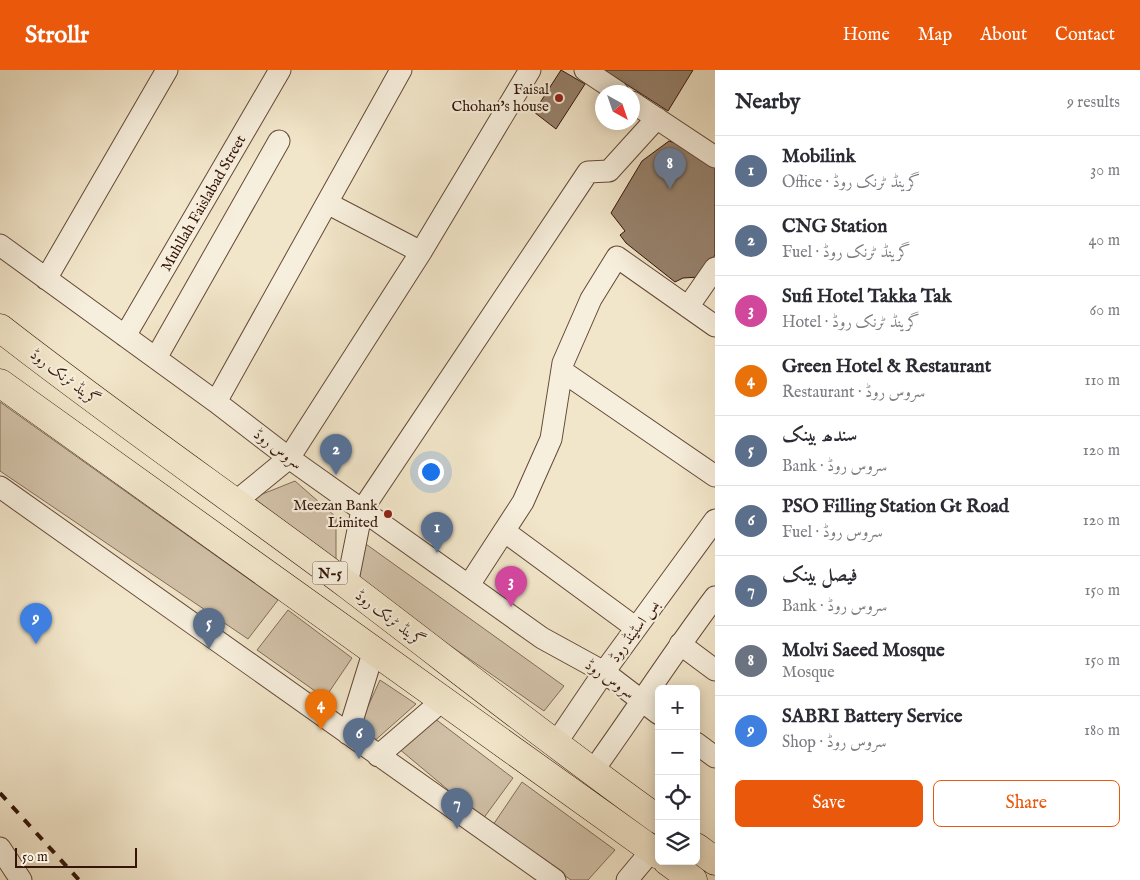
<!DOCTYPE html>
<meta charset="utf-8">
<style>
:root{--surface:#fff;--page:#f2f2f3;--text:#2b2b33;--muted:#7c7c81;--line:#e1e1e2;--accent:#ea580c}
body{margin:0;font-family:"IM FELL English",Amiri,serif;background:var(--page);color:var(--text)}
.controls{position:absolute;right:15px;bottom:15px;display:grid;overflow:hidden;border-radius:8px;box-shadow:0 2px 12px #0003}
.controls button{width:45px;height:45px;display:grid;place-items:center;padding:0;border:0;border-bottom:1px solid var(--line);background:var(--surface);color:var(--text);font:25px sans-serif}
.compass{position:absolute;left:595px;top:15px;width:45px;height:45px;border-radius:50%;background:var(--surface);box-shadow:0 2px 12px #0003;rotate:140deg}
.scale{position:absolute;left:15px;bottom:12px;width:122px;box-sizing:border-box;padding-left:5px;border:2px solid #341508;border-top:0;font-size:14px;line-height:18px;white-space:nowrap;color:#341508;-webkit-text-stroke:4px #f7efdd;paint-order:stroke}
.you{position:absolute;left:430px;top:401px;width:18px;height:18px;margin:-12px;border:4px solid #fff;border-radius:50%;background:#1a73e8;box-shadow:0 0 0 8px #1a73e833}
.badge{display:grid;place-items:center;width:32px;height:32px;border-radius:50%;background:var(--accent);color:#fff;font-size:16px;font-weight:700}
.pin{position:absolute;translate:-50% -41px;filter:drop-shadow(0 1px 2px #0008)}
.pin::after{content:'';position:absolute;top:26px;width:18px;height:15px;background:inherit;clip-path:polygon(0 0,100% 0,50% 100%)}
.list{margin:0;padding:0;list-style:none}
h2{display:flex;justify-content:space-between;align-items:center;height:65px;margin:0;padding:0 20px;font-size:21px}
h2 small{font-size:16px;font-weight:400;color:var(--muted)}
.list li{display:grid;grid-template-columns:32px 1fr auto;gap:15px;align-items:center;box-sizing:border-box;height:70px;padding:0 20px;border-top:1px solid var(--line)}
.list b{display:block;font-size:19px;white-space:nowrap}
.list p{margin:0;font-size:16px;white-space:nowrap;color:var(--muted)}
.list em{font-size:16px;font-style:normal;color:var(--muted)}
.actions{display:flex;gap:10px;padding:15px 20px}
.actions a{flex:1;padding:11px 0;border:1px solid var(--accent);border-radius:8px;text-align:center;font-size:18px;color:var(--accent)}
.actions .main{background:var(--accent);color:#fff}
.icon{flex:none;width:28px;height:28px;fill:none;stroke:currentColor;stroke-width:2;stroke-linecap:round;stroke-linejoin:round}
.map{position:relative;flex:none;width:715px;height:810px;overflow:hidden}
header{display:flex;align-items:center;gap:30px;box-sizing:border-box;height:70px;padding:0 25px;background:var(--accent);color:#fff}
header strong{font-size:24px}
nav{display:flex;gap:28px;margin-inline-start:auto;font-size:18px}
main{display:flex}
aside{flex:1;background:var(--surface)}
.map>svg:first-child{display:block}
</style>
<header>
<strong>Strollr</strong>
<nav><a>Home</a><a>Map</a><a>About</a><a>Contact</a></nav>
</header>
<main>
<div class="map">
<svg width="715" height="810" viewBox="0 0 715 810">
<rect width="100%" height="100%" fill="#f2e6ca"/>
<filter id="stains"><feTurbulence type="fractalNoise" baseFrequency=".004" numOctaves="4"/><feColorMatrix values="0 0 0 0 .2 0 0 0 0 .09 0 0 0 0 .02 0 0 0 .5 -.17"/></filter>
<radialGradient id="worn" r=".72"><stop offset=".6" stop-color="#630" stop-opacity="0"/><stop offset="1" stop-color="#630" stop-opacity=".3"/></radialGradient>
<path fill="#d2c2a9" stroke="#836c58" d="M0 332 278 530 248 569 0 401Z
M295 411 336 447V495L250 429Z
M363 472 564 616 544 641 359 512Z
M288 540 352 588 325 628 257 580Z
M380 610 416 634 371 674 358 658Z
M434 648 513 708 483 749 398 678Z
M522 712 615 780 588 810H571L493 755Z"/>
<path fill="#97826d" stroke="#341508" d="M561 0 585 14 556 59 534 42Z
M604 0H693L668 41Z
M669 71 692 79 715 94V185L700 207 683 208 675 212 626 173 620 165 625 161 611 143 642 91Z"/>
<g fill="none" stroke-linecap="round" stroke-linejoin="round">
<defs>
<path id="minor" d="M585 0 618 22
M632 32 715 87
M327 133 421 182
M0 175 216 332 289 388 542 568 604 602 659 644
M46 209 167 0
M688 237 715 198
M125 266 280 0
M156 288 279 71
M562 301 715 406
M216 332 401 0
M0 417 555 810
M234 433 289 388 421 182 530 0
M504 461 636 558
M347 515 362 440 588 102 609 101 657 48
M469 515 523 432 551 369 563 293 591 229 617 187 715 256
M680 574 715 600
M348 664 374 580
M556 673 604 602 715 450
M696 673 715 687
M378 686 443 630
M592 702C634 644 672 584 715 527
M0 778 21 810
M627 810 652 780"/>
<path id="highway" d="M0 258C114 347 233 429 349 516 452 594 554 675 659 750
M0 313 659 785
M696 777 715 791
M667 791 693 810"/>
</defs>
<use href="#minor" stroke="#644938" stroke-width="23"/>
<use href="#highway" stroke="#341508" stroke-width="29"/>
<use href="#minor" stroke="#f7efdd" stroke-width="21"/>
<use href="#highway" stroke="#f2e6ca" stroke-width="28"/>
<path stroke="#341508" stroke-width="4" stroke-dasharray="9 9" stroke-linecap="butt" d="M0 723 79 810"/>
</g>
<g fill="#8f2418" stroke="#f7efdd" stroke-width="2">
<circle cx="559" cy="28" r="5"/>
<circle cx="388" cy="444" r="5"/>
</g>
<g text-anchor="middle" stroke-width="4.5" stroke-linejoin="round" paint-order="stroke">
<rect fill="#f7efdd" stroke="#6e5648" stroke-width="1" x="312.5" y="491.5" width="35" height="23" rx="4"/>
<g font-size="14" font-weight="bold" fill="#341508">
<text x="330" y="508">N-5</text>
</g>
<g font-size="15" fill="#341508" stroke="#f7efdd" text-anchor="end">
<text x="549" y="24">Faisal<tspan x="549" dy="17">Chohan's house</tspan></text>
<text x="378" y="440">Meezan Bank<tspan x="378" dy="17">Limited</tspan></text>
</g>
<g font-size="15" fill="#341508" stroke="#f7efdd">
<text transform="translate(203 133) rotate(-60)" y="5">Muhllah Faislabad Street</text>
<text transform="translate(65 307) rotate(37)" y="5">گرینڈ ٹرنک روڈ</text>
<text transform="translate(278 379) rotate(37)" y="5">سروس روڈ</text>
<text transform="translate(390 548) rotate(37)" y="5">گرینڈ ٹرنک روڈ</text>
<text transform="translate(634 561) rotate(-54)" y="5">بس اسٹینڈ روڈ</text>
<text transform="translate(610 609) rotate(35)" y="5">سروس روڈ</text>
</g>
</g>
<rect width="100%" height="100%" filter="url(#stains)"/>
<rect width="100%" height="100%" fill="url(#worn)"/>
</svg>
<div class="controls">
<button>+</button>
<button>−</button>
<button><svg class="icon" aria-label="locate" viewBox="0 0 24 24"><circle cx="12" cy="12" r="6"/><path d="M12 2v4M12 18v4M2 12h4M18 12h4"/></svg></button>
<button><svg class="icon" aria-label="layers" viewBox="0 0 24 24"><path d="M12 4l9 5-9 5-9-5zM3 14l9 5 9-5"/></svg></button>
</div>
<svg class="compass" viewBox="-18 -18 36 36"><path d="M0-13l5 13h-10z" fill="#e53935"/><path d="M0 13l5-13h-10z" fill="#7c7c81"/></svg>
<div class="scale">50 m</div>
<div class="you"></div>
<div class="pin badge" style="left:437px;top:483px;background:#5c6f8a">1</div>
<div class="pin badge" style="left:336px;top:405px;background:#5c6f8a">2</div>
<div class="pin badge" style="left:511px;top:537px;background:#d1479c">3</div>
<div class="pin badge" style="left:321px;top:660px;background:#e8710a">4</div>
<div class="pin badge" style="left:209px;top:579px;background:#5c6f8a">5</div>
<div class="pin badge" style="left:359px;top:689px;background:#5c6f8a">6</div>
<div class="pin badge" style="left:457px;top:759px;background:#5c6f8a">7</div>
<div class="pin badge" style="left:670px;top:119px;background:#6b7280">8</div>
<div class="pin badge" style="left:36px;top:574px;background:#3f7fe0">9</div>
</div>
<aside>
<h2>Nearby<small>9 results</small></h2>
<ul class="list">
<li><span class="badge" style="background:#5c6f8a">1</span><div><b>Mobilink</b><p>Office · گرینڈ ٹرنک روڈ</p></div><em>30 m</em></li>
<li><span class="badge" style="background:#5c6f8a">2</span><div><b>CNG Station</b><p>Fuel · گرینڈ ٹرنک روڈ</p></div><em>40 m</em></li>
<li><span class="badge" style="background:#d1479c">3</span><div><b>Sufi Hotel Takka Tak</b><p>Hotel · گرینڈ ٹرنک روڈ</p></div><em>60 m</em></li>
<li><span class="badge" style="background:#e8710a">4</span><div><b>Green Hotel &amp; Restaurant</b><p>Restaurant · سروس روڈ</p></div><em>110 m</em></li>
<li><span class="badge" style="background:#5c6f8a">5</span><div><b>سندھ بینک</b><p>Bank · سروس روڈ</p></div><em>120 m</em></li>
<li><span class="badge" style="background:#5c6f8a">6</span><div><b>PSO Filling Station Gt Road</b><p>Fuel · سروس روڈ</p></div><em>120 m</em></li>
<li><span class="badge" style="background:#5c6f8a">7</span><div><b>فیصل بینک</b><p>Bank · سروس روڈ</p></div><em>150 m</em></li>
<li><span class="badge" style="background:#6b7280">8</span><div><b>Molvi Saeed Mosque</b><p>Mosque</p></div><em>150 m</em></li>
<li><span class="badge" style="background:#3f7fe0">9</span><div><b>SABRI Battery Service</b><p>Shop · سروس روڈ</p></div><em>180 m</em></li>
</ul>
<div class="actions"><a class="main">Save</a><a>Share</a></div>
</aside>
</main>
